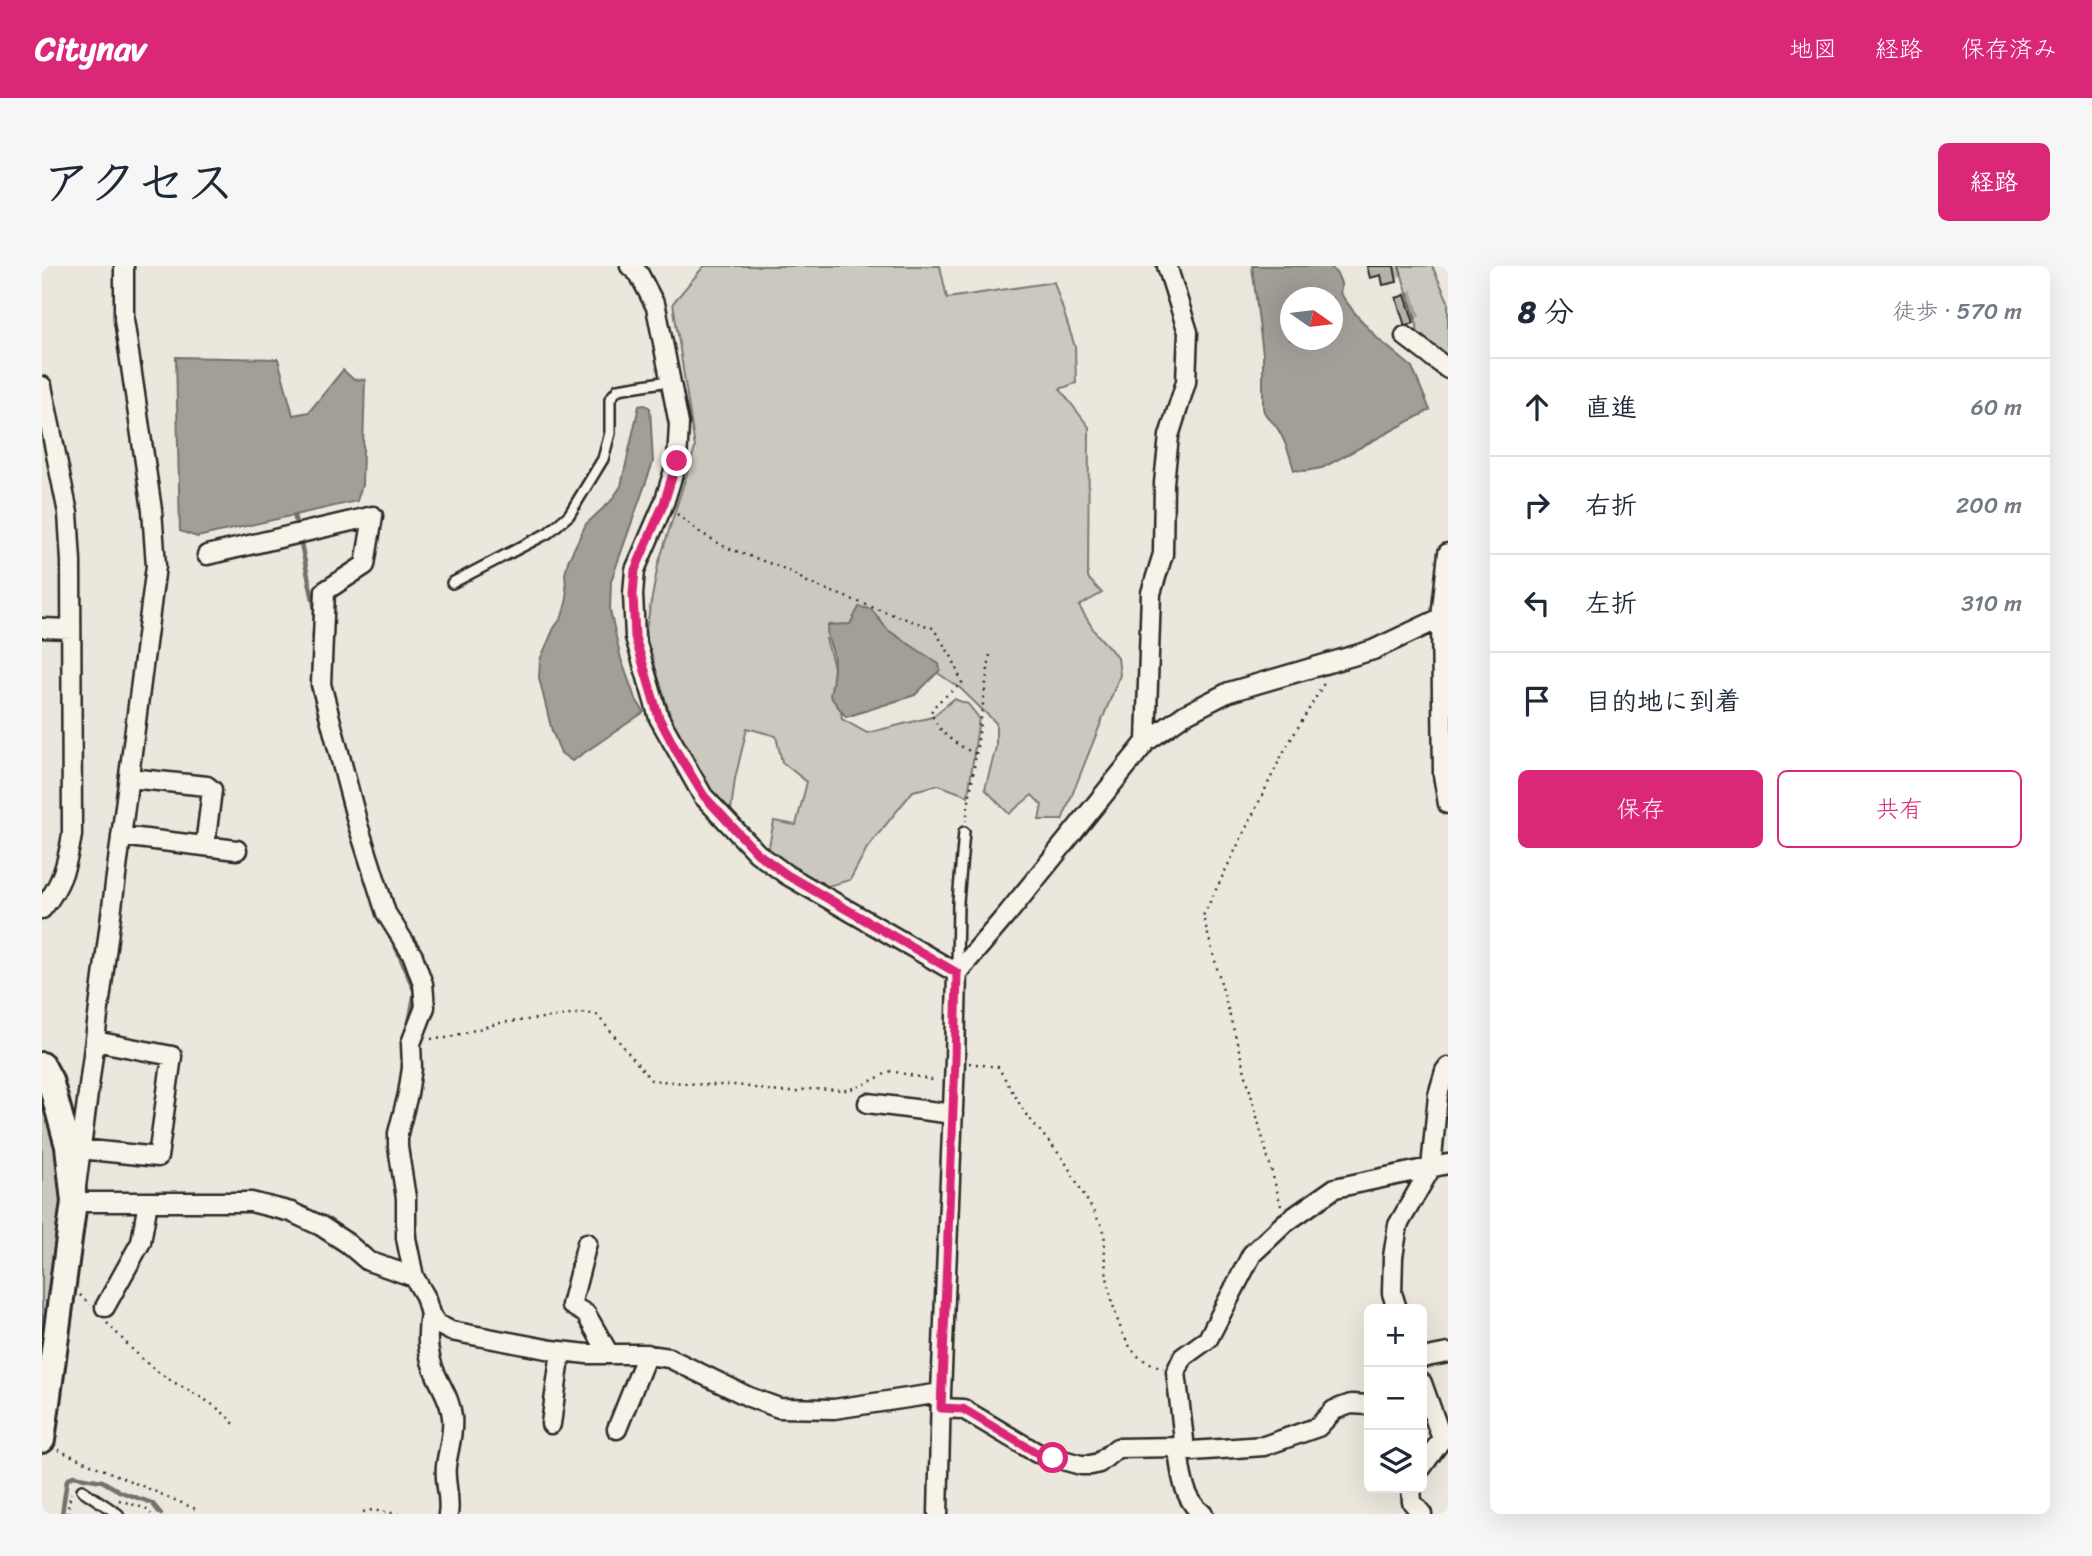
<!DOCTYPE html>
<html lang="ja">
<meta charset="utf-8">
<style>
:root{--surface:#fff;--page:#f6f6f7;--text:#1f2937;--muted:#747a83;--line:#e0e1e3;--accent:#db2777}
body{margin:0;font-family:Sriracha,"Klee One",sans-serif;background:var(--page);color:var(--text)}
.controls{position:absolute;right:21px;bottom:21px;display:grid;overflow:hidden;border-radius:10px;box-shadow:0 7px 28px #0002}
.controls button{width:63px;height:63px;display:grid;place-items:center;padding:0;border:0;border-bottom:2px solid var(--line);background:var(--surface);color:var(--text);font:35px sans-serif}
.compass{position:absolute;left:1238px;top:21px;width:63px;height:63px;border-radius:50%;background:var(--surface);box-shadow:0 7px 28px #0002;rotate:104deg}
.stop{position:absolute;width:21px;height:21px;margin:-16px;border:5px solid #db2777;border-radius:50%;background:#fff}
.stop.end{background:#db2777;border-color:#fff;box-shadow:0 2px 7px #0008}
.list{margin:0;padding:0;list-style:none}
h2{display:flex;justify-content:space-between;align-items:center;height:91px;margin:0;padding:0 28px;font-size:30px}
h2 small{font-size:23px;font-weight:400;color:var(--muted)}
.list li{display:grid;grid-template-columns:46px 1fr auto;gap:21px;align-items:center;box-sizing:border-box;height:98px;padding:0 28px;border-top:2px solid var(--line)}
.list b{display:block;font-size:26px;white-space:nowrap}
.list em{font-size:23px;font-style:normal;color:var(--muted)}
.actions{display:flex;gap:14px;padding:21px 28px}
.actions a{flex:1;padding:16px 0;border:2px solid var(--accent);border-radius:10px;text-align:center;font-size:24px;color:var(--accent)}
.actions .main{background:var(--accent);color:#fff}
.icon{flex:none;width:38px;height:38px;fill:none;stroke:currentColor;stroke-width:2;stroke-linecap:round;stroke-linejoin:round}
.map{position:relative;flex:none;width:1406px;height:1248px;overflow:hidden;border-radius:10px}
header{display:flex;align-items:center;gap:42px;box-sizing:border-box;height:98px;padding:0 35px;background:var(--accent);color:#fff}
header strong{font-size:33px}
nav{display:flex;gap:38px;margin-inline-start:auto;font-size:24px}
.intro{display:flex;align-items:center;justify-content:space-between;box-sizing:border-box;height:168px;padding:0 42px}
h1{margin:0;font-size:49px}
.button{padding:18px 32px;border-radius:10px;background:var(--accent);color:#fff;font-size:24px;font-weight:700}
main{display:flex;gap:42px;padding:0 42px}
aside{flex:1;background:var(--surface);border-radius:10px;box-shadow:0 7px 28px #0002}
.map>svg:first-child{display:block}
</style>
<header>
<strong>Citynav</strong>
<nav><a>地図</a><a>経路</a><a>保存済み</a></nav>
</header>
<div class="intro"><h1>アクセス</h1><a class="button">経路</a></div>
<main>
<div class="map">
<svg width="1406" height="1248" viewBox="0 0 1406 1248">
<rect width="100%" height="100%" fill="#ebe7dd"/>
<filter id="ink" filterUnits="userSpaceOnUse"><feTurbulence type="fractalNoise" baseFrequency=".0143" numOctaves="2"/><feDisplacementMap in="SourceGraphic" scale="14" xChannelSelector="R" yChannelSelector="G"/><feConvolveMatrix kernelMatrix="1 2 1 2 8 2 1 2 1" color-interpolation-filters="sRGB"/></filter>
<g filter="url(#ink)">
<path fill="#cbc8bf" stroke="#7b7a75" stroke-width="2" d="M662 0H898L905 32 1012 16 1033 81 1034 117 1018 123 1047 161 1046 312 1060 327 1037 340 1053 366 1076 392 1078 409 1020 554H997L1000 539 990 529 967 548 943 523 954 481V457L918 422 897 408 847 372 812 377 784 373 794 408 800 453 825 467 890 451 912 433 926 438 937 452 926 530 897 519 871 525 825 582 808 614 772 624 725 590 732 555 754 559 765 516 740 496 734 470 705 462 693 513 687 560 651 499 631 458 603 369 616 299 653 182 631 37Z
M1357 0H1390L1406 35V95L1377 87 1375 59Z
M0 832 13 880 18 936 0 1068Z"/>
<path fill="#a29f98" stroke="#72716c" stroke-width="2" fill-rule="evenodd" d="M1210 0H1288C1295 7 1302 17 1298 27L1312 46 1335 72 1370 101 1388 144 1280 202 1263 205 1252 204C1248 189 1243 173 1234 160 1229 153 1223 152 1221 142V88ZM1248 32H1290V74H1248Z
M134 91 236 93 251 149 267 146 301 104 311 113 323 114 320 219 315 235 155 271 138 265Z
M603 139 608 142 611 196 569 315 568 344 579 393 593 432 602 446 530 495 519 487 510 465 497 412 498 394 512 362 520 351 525 333 523 308 526 295 544 258 569 235 579 220 597 140Z
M817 341 829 343 846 364 897 398 898 404 873 429 804 451 788 430C790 417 794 402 791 388 789 378 783 370 786 359L808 358Z"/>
<path fill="#0003" d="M1327 0H1359L1361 8 1354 14Z
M1370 24 1378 50 1371 56 1356 33 1362 27Z"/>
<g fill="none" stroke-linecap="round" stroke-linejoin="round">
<path stroke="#72716c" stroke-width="4.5" d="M252 249 256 265
M258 273 273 343 270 421 285 474
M295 513 301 538 323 609
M350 672 373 726 366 762
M355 954 357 973
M378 1041V1061
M20 1248 25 1214 31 1210 60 1215 79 1226 110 1237 119 1248"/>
</g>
<path fill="#b5b2ab" stroke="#2b2b2b" stroke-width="2" d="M1325 0H1352L1355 16 1341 19 1339 9 1328 12Z
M1363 29 1372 57 1363 60 1354 32Z"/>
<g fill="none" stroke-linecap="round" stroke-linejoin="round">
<defs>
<path id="lane" d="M410 317 506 267 527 249 561 193 568 167V133L576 123 627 115
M915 704 916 636 922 566
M40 1224 76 1248"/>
<path id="street" d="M82 0V53L110 244 114 300 32 936H209L249 946 279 960 305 977 326 995 372 1011
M588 0 597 8 614 41 637 158 635 195 622 237 593 304 591 328 593 371 617 452 661 530 715 587 745 609 915 707
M1363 70 1406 103
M0 120 26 247 29 295 30 569C25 598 20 619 0 643
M1406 287 1399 352 1401 509 1406 538
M165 289 331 250 323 299 283 325 279 418 316 559 344 647 371 690 381 718 383 741 369 777 370 802 366 828 356 867V881L364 932V972L372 1011 383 1030 388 1048 395 1058 409 1065 510 1084 545 1088H600L627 1092 707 1131 737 1142 792 1143 899 1127
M0 362 28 363
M1104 476 1109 327 1121 288 1122 217 1127 170 1144 116 1146 66 1125 0
M87 512 165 520 170 524 163 580
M79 570 195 584
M826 837 911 848
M38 883 116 891 130 790 53 775
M545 977 529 1039 544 1048 567 1088
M63 1041 99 976 106 936
M1355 1043 1350 1027 1351 991 1356 959 1389 902 1396 829 1403 805 1406 801
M388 1048C384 1071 385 1090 395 1111 401 1124 409 1136 410 1151 412 1167 406 1184 404 1200 402 1216 409 1232 406 1248
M1380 1092 1406 1087
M1380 1117 1400 1173 1380 1201
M899 1142 921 1143 995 1187 1039 1199H1049L1057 1197 1075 1182 1136 1181 1150 1185 1222 1180 1276 1161 1292 1144 1309 1138 1327 1139
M509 1158 519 1085
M575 1163 605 1088
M1369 1222 1370 1236 1380 1248
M896 1248 899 1127 913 794 915 707 967 646 1104 476 1142 449 1187 426 1331 384 1399 352
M1161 1248C1141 1234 1138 1204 1136 1181L1142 1174 1134 1106 1141 1091 1166 1073 1210 988 1243 957 1293 922 1406 898"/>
<path id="secondary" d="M0 799 8 814 26 880 32 936 0 1174"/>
</defs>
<use href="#lane" stroke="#2b2b2b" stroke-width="14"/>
<use href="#street" stroke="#2b2b2b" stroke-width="23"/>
<use href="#secondary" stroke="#2b2b2b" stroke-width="30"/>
<path stroke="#2b2b2b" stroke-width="2.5" stroke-dasharray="2 5" stroke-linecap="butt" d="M635 248 656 265 683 281 743 303 767 317 843 346 891 362 911 393 920 417 895 437 889 446C896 467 914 479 934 488L924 555
M934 488 948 388
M389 773 404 772 458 757 545 747 555 749 609 814 664 819H695L737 826H755L764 823 805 824 821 819 849 805 895 815
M927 797 956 801 983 847 1022 894 1061 962C1064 972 1062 983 1063 994 1065 1019 1076 1073 1096 1090 1103 1096 1113 1099 1121 1102
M1239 940 1161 650 1241 487 1284 414
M38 1029 48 1039
M65 1057C80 1072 95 1090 112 1103 139 1124 169 1131 192 1158
M16 1184 156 1244
M77 1234 105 1243 109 1248
M321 1246 330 1244 356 1248
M25 1248 29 1227"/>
<use href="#lane" stroke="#f7f3e8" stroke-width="9"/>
<use href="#street" stroke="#f7f3e8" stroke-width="18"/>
<use href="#secondary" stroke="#f7f3e8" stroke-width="24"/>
</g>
</g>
<g fill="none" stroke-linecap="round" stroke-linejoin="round" filter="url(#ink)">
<path stroke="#db2777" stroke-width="9" d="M635 195 622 237 593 304 591 328 593 371 617 452 635 486 662 530 715 587 745 609 915 707 913 794 899 1142 921 1143 995 1187 1011 1192"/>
</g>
</svg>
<div class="controls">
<button>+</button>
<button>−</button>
<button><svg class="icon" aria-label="layers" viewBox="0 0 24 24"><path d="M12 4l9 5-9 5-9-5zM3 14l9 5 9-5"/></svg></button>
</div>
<svg class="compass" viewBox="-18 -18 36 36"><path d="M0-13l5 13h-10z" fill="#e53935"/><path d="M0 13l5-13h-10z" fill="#747a83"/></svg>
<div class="stop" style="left:1011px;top:1192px"></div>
<div class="stop end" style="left:635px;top:195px"></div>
</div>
<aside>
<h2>8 分<small>徒歩 · 570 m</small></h2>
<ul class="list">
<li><svg class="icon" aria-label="ahead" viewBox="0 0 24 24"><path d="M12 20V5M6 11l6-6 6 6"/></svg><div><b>直進</b></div><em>60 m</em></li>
<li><svg class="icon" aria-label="right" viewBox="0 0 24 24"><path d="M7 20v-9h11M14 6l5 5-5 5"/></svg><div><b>右折</b></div><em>200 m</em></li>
<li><svg class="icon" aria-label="left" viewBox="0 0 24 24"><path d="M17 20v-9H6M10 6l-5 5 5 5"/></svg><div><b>左折</b></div><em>310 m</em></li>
<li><svg class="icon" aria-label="arrive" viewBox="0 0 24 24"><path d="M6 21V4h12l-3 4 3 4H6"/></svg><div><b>目的地に到着</b></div></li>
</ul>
<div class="actions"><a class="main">保存</a><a>共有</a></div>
</aside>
</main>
